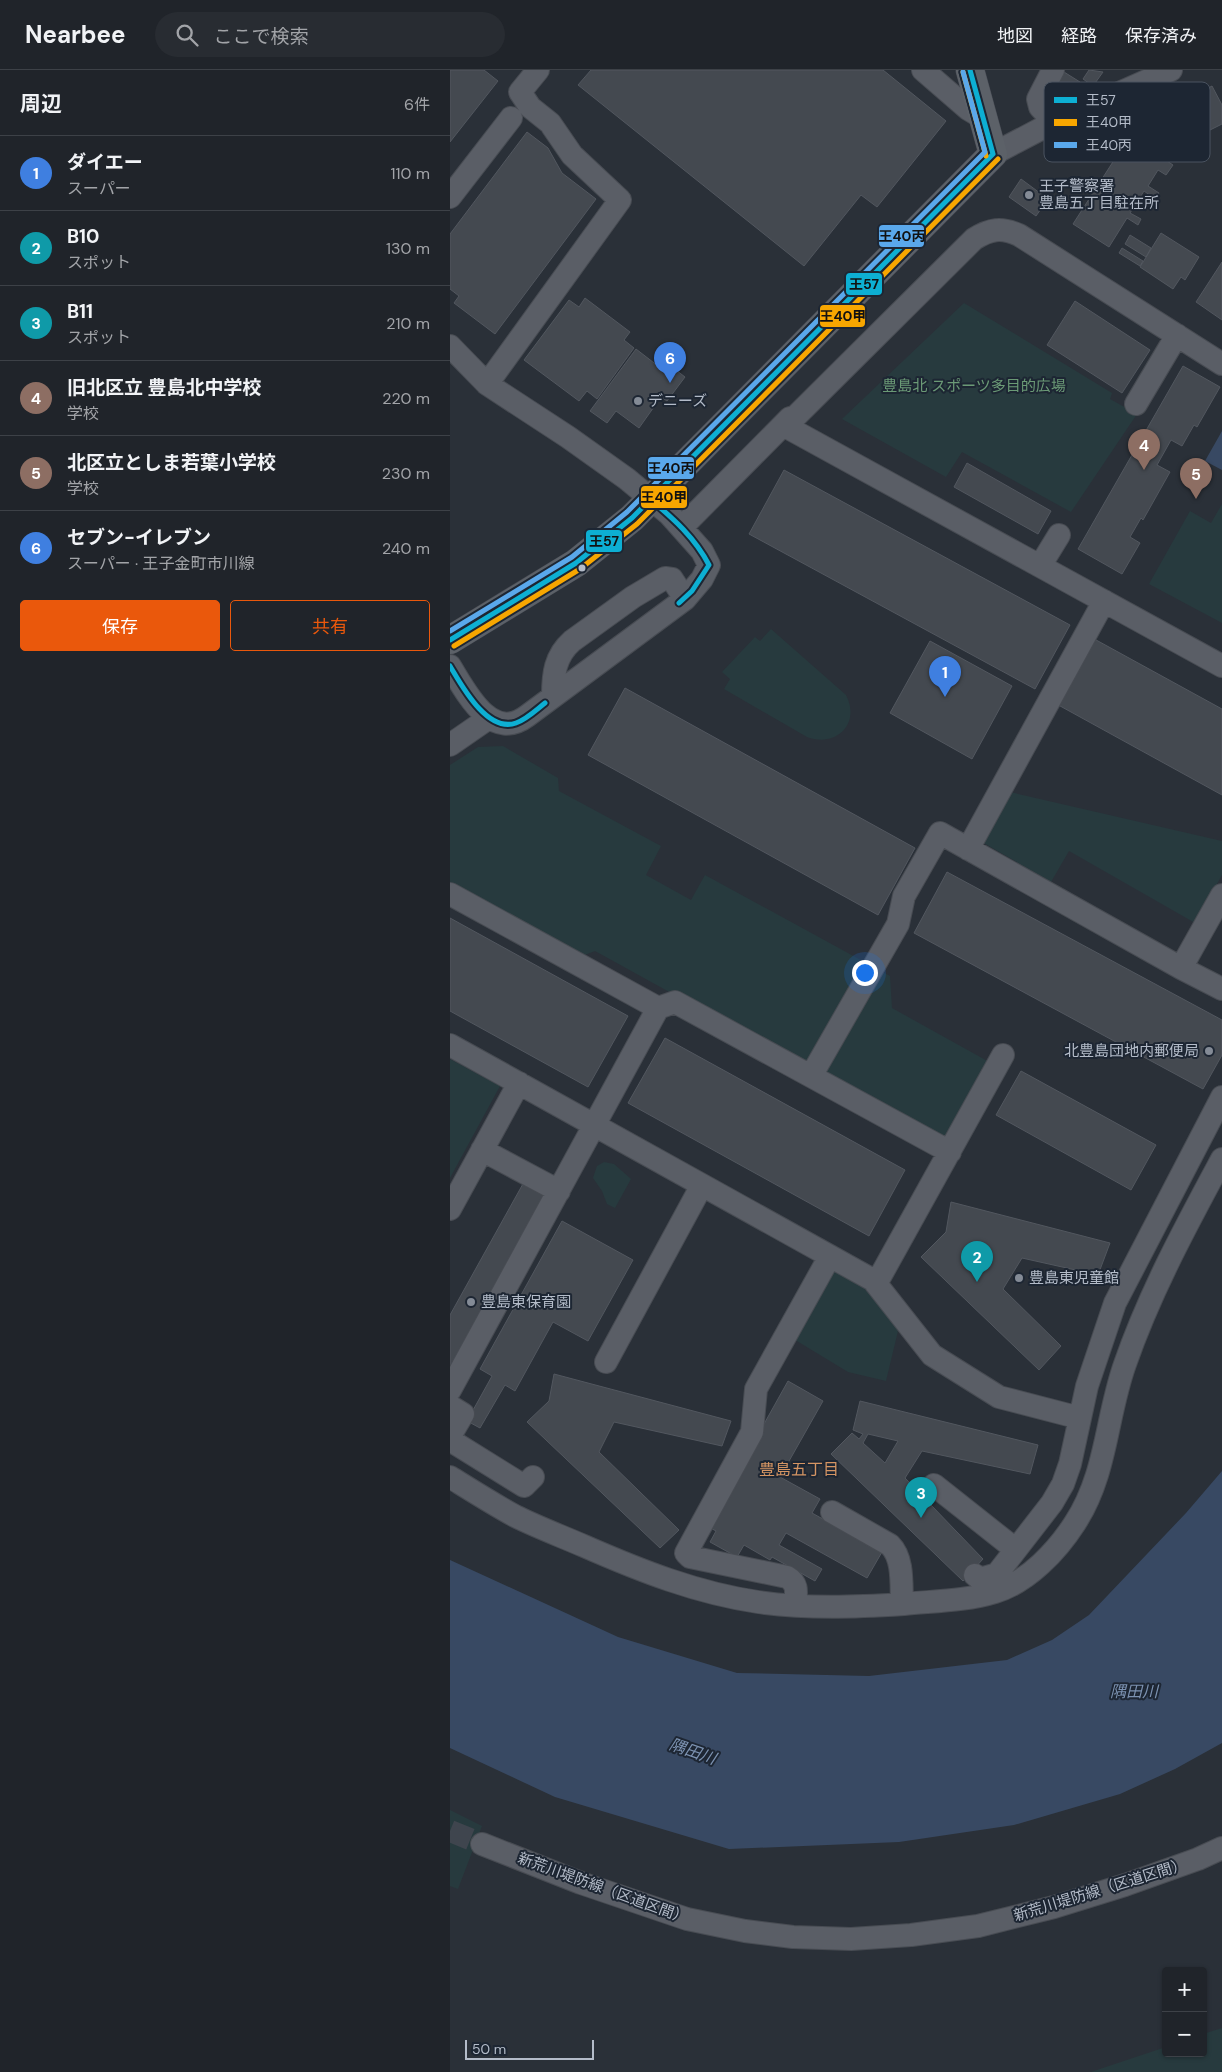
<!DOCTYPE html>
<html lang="ja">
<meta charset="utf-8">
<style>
:root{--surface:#20242a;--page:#282c32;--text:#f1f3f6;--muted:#a2a4a8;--line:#3d4147;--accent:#ea580c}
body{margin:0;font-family:"DM Sans","Noto Sans JP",sans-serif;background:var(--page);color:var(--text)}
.controls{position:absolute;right:15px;bottom:15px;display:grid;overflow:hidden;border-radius:5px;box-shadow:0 1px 4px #0004}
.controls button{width:45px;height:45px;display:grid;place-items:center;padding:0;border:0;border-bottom:1px solid var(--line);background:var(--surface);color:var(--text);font:25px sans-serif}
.scale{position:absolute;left:15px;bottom:12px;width:129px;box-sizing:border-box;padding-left:5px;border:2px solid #b4bcc9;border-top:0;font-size:14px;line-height:18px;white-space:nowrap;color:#b4bcc9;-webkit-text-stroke:4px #1d2633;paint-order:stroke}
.you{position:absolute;left:414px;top:902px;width:18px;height:18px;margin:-12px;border:4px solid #fff;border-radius:50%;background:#1a73e8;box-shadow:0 0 0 8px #1a73e833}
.badge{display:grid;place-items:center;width:32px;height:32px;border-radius:50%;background:var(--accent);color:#fff;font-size:16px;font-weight:700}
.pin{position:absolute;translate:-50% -41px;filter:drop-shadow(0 1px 2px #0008)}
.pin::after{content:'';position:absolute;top:26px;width:18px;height:15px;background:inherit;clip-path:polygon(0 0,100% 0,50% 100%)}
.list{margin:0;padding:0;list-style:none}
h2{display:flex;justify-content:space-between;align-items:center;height:65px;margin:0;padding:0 20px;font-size:21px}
h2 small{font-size:16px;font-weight:400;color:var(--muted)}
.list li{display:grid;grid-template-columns:32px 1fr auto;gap:15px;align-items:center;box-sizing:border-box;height:75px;padding:0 20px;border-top:1px solid var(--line)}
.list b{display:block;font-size:19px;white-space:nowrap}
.list p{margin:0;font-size:16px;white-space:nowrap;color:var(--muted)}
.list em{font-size:16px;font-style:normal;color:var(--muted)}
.actions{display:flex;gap:10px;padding:15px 20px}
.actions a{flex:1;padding:11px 0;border:1px solid var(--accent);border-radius:5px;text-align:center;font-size:18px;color:var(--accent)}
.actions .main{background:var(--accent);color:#fff}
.icon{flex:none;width:28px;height:28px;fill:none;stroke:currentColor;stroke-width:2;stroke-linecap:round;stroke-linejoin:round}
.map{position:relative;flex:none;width:772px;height:2002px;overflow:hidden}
header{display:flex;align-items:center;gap:30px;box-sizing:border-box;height:70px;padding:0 25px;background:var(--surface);border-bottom:1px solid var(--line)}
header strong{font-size:24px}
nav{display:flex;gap:28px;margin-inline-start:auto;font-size:18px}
.search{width:350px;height:45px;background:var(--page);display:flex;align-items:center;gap:12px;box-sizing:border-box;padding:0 18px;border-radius:28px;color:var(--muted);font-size:19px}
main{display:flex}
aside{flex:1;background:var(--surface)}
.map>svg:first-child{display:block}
</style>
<header>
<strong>Nearbee</strong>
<div class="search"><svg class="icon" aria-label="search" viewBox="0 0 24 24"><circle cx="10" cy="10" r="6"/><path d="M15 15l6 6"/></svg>ここで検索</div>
<nav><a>地図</a><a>経路</a><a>保存済み</a></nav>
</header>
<main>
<aside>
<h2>周辺<small>6件</small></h2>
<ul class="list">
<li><span class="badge" style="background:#3f7fe0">1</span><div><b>ダイエー</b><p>スーパー</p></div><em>110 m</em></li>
<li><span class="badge" style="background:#0f9aa8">2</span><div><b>B10</b><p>スポット</p></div><em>130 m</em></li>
<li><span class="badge" style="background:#0f9aa8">3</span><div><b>B11</b><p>スポット</p></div><em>210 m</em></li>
<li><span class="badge" style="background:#8d6e63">4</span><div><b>旧北区立 豊島北中学校</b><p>学校</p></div><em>220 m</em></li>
<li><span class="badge" style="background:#8d6e63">5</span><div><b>北区立としま若葉小学校</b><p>学校</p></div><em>230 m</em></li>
<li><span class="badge" style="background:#3f7fe0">6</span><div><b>セブン-イレブン</b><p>スーパー · 王子金町市川線</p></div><em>240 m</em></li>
</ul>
<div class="actions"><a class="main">保存</a><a>共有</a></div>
</aside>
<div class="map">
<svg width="772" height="2002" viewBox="0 0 772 2002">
<rect width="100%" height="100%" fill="#2a3038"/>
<path fill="#273a3e" d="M514 233 662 323 660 329 687 344 621 442 512 382 496 407 392 349Z
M772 434V553L699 514 740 441 761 453Z
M321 559 396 625C411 654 386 678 357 667L274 619 280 609 272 602 305 567 310 571Z
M53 676 108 708 109 721 211 776 196 805 241 830 255 805 440 906 442 938 541 993 495 1074 145 881 127 888 0 819V695L28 677Z
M560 722 772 771V805L745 853 619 781 601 812 532 772Z
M0 989 50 1016 0 1108Z
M154 1092 164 1094 181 1109 165 1138 157 1134 152 1121 143 1108 147 1096Z
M380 1197 420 1218 448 1261 436 1311 398 1302 342 1268Z
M0 1740 32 1756 8 1819 0 1816Z
M772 1958V2002H641L716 1977V1983H753V1964Z"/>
<path fill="#384963" d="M772 361V400L755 391Z
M772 1401V1673L725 1699 670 1724 564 1755 449 1772 279 1779 105 1727 0 1678V1490L168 1567 287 1603 419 1606 557 1590 602 1570 639 1545 736 1443Z"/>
<path fill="#444950" stroke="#52575f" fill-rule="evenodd" d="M0 0H34L48 11 0 72Z
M141 0H433L496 51 427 137 411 125 354 196 128 15Z
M639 0 653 2 643 16 633 9Z
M614 2 630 12 624 21 608 11Z
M762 16 772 35V54L720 80 714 89 723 95 716 105 708 100 698 116 709 123 705 129 694 121 680 143 691 149 688 155 677 148 659 177 623 154 686 56Z
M77 62 98 78 112 103 146 129 45 264 4 233 9 226 0 219V164Z
M571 109 598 129 586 146 559 127Z
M711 163 749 187 735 210 731 207 723 219 690 197Z
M680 165 701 178 696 187 675 174Z
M672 178 693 191 690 196 669 183Z
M772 192V250L746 232Z
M135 228 180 262 174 270 184 278 147 329 137 321 129 331 74 290 119 230 129 237Z
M625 231 700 280 672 323 597 275Z
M186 279 208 296 213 290 235 307 217 331 211 327 189 358 166 341 157 353 140 341Z
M733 296 770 317 747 357 744 355 732 376 721 370 707 395 720 402 693 450 691 448 680 467 690 473 672 504 628 479Z
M517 393 601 441 588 464 504 417Z
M334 400 620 555 585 619 299 464Z
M637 565 772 639V725L601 631Z
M480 571 562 616 522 689 440 643Z
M175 618 465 778 428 845 138 685Z
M497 802 772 950V985L753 1019 464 863Z
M0 848 178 946 138 1017 0 941Z
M215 968 455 1100 419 1166 178 1033Z
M571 1001 706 1075 681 1120 546 1045Z
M74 1112 100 1126 0 1307V1245Z
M501 1132 660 1173 648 1205 572 1188 553 1219 611 1276 589 1300 471 1187 496 1162Z
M112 1151 183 1190 138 1271 103 1252 65 1321 55 1315 30 1358 17 1351 42 1306 30 1299Z
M104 1304 281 1351 272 1376 164 1352 149 1382 229 1460 210 1478 77 1352 99 1331Z
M338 1311 373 1331 330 1407 370 1429 362 1443 432 1482 417 1508 336 1463 329 1475 372 1499 365 1511 322 1487 320 1490 294 1475 287 1487 260 1472 266 1461 257 1456Z
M410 1331 588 1375 580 1404 472 1381 455 1408 533 1489 513 1511 381 1384 402 1363 409 1369 413 1364 403 1360ZM418 1364 448 1371 435 1393 413 1373Z"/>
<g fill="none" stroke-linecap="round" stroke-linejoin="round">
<path stroke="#3f454e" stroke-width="22" stroke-dasharray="22 11" stroke-linecap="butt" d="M0 1761 32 1774"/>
<defs>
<path id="minor" d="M473 0 518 39 533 48
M603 0 588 29 590 37 604 52
M543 84 604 52 721 0
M0 127 61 48
M0 276 37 314 118 367 177 409 219 444 252 481 259 495 252 509 235 529 77 646C41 673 16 622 0 596
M37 314 170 130 122 85 100 53 80 37 70 22 88 0
M686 334 727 265
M333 355 772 596
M232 457 340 348 345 347 524 169C540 159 551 157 569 165L772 294
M590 496 609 465
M103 626C103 604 105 586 122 571L183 527 215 508 222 509 235 529
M0 675 39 648
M518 779 654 531
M0 824 208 938 225 932 500 1082
M772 825 731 898 772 919
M0 975 423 1210 482 1285 549 1327 630 1348
M361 1006 448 854 454 826 490 763 731 898
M32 1080 109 1121
M0 1139 69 1013
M426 1214 553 985
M156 1292 252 1115
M0 1320 208 938
M0 1336 13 1344 0 1366
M0 1370 74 1416 83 1407
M0 1407C21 1420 43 1434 65 1446 87 1457 111 1466 134 1476 191 1501 247 1523 308 1532 357 1539 406 1537 454 1534 484 1531 516 1531 545 1522 578 1512 607 1481 625 1453 657 1404 656 1347 675 1294 700 1222 736 1156 772 1089
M484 1415 565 1479
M382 1442 440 1475C454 1489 451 1515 452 1534
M525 1505 530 1509 547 1504 602 1433 613 1414 620 1394 637 1316 665 1233 772 1027
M345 1535C346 1523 349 1514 337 1507L240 1487 236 1483 302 1362 306 1319 380 1186
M32 1774 131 1813 237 1849 295 1861 343 1867 401 1869 461 1865 528 1856 604 1837 675 1815 748 1789 772 1778"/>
<path id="major" d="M0 570 126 493 182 448 543 84 520 0"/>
</defs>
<use href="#minor" stroke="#484c53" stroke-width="24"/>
<use href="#major" stroke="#484c55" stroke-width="29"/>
<use href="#minor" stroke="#5a5e66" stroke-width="22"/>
<use href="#major" stroke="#5c6168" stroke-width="28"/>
<defs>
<path id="bus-1" d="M520 0 543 84
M201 430C224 449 245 468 259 495L242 521 229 533
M0 570 126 493 182 448 543 84
M0 596C12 616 37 663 66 653 77 649 86 640 95 633"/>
<path id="bus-2" d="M513 2 536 86
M4 576 130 499 187 454 548 89"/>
<path id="bus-3" d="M0 561 122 487 177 442 535 82 513 2"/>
</defs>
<use href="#bus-1" stroke="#1d2633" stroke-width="9"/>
<use href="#bus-2" stroke="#1d2633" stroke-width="9"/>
<use href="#bus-3" stroke="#1d2633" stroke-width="9"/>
<use href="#bus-1" stroke="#0dafd3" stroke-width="5"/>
<use href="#bus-2" stroke="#f7a600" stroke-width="5"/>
<use href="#bus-3" stroke="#5aa8eb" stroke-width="5"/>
</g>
<g fill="#848b96" stroke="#1d2633" stroke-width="2">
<circle cx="579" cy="125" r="5"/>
<circle cx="188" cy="331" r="5"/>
<circle cx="759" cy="981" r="5"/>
<circle cx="569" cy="1208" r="5"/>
<circle cx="21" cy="1232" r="5"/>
</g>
<circle fill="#b4bcc9" stroke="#1d2633" stroke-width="2" cx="132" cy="498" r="4.5"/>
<g text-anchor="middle" stroke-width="4" stroke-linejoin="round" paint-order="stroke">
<g font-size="15" fill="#b4bcc9" stroke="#1d2633" text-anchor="start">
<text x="589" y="121">王子警察署<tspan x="589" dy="17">豊島五丁目駐在所</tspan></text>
<text x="198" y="336">デニーズ</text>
<text x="749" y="986" text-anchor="end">北豊島団地内郵便局</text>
<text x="579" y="1213">豊島東児童館</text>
<text x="31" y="1237">豊島東保育園</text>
</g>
<g font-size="15" fill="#6b9a76" stroke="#1d2633">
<text x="524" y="321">豊島北 スポーツ多目的広場</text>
</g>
<g font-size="15" fill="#b4bcc9" stroke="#1d2633">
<text transform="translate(153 1818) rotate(20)" y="5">新荒川堤防線（区道区間）</text>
<text transform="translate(650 1820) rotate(-17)" y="5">新荒川堤防線（区道区間）</text>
</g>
<g font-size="16" fill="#d59563" stroke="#1d2633">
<text x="349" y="1405">豊島五丁目</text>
</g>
<g font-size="16" font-style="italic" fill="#7c92b1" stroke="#1d2633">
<text x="684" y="1627">隅田川</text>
<text transform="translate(243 1681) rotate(19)" y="6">隅田川</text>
</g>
</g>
<rect x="594" y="12" width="166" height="80" rx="8" fill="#1d2633" stroke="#4a5360" stroke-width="1"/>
<rect x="604" y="27" width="23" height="6" fill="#0dafd3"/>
<rect x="604" y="49" width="23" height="7" fill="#f7a600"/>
<rect x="604" y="72" width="23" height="6" fill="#5aa8eb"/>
<g font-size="14" fill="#b4bcc9">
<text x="636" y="35">王57</text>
<text x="636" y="57">王40甲</text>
<text x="636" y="80">王40丙</text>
</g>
<g stroke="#1d2633" stroke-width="2">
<rect x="428" y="154" width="47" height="24" rx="5" fill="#5aa8eb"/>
<rect x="395" y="202" width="38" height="24" rx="5" fill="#0dafd3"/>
<rect x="369" y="234" width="47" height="24" rx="5" fill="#f7a600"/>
<rect x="197" y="386" width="48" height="24" rx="5" fill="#5aa8eb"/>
<rect x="190" y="415" width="48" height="24" rx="5" fill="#f7a600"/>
<rect x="135" y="459" width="38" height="24" rx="5" fill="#0dafd3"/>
</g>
<g font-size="14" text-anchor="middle" font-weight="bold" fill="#111">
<text x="452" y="171">王40丙</text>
<text x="414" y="219">王57</text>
<text x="393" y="251">王40甲</text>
<text x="221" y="403">王40丙</text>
<text x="214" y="432">王40甲</text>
<text x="154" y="476">王57</text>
</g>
</svg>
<div class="controls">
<button>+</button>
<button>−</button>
</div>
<div class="scale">50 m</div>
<div class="you"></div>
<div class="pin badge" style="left:495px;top:627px;background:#3f7fe0">1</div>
<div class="pin badge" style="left:527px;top:1212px;background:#0f9aa8">2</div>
<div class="pin badge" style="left:471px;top:1448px;background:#0f9aa8">3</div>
<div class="pin badge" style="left:694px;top:400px;background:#8d6e63">4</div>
<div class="pin badge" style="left:746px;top:429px;background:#8d6e63">5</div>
<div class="pin badge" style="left:220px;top:313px;background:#3f7fe0">6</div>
</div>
</main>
